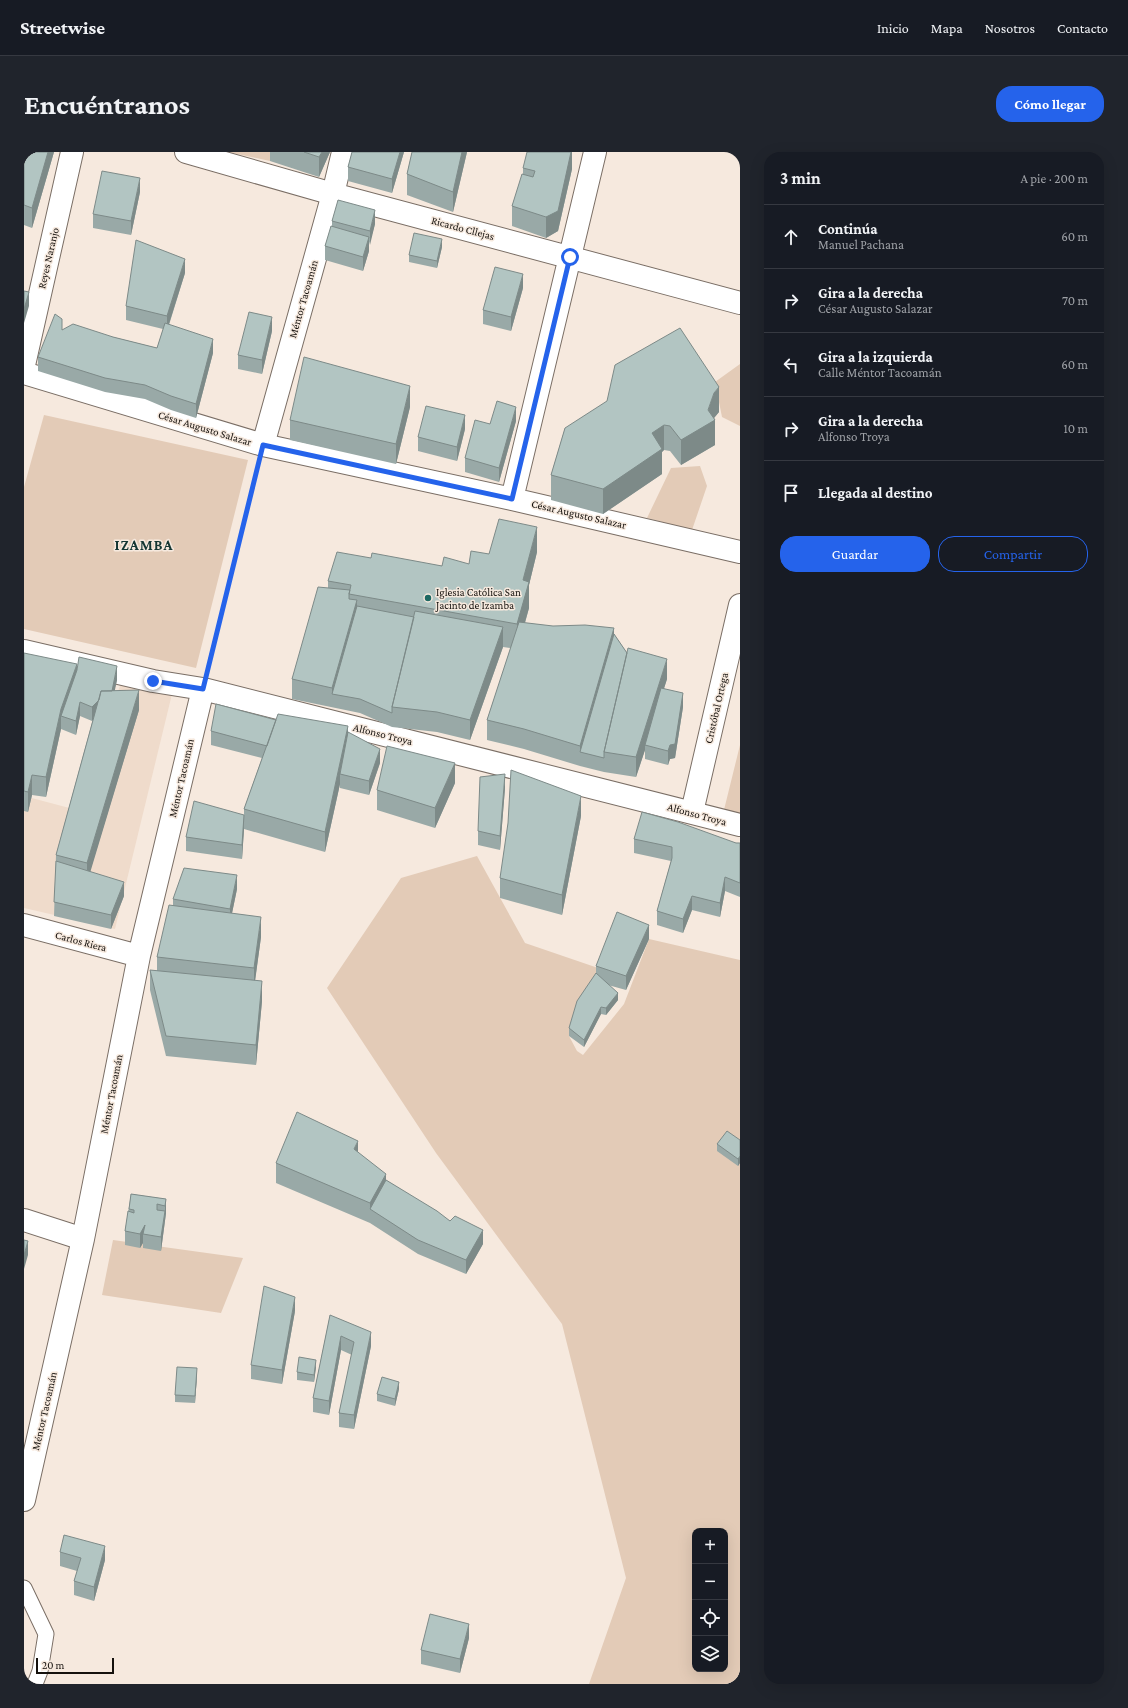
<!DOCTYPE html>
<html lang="es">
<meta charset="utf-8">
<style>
:root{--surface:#171b24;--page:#20242c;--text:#f1f3f6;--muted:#9ea1a6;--line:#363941;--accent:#2563eb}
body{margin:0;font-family:"Crimson Pro",serif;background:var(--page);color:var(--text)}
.controls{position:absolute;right:12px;bottom:12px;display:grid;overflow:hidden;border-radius:8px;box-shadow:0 4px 16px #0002}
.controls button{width:36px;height:36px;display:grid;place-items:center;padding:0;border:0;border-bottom:1px solid var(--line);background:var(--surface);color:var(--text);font:20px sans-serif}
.scale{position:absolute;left:12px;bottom:10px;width:78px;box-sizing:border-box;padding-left:4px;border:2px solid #15110d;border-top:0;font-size:11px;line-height:14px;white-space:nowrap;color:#15110d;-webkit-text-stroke:3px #f6e9de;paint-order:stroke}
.stop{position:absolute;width:12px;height:12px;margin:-9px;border:3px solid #2563eb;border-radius:50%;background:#fff}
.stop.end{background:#2563eb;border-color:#fff;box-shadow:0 1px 4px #0008}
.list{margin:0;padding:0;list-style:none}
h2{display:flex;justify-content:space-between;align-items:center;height:52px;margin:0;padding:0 16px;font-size:17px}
h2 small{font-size:13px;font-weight:400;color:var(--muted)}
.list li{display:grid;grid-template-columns:26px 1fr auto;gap:12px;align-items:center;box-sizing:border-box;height:64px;padding:0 16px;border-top:1px solid var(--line)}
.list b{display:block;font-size:15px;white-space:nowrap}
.list p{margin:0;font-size:13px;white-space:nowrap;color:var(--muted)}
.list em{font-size:13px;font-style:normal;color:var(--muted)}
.actions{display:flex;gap:8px;padding:12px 16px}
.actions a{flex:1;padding:9px 0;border:1px solid var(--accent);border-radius:16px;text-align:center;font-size:14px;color:var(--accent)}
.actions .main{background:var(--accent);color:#fff}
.icon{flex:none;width:22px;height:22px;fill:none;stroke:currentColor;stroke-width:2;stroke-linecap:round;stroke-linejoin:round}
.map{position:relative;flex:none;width:716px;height:1532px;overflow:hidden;border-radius:16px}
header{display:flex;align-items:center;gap:24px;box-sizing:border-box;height:56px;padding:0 20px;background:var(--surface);border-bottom:1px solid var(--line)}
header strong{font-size:19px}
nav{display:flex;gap:22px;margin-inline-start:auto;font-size:14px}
.intro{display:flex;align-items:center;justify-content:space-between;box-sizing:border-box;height:96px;padding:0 24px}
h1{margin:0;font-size:28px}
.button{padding:10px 18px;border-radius:16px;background:var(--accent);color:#fff;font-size:14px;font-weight:700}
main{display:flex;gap:24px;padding:0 24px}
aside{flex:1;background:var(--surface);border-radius:16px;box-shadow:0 4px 16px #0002}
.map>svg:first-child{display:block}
</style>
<header>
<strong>Streetwise</strong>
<nav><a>Inicio</a><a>Mapa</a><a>Nosotros</a><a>Contacto</a></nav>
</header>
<div class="intro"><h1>Encuéntranos</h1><a class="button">Cómo llegar</a></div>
<main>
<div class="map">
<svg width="716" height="1532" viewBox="0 0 716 1532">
<rect width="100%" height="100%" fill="#f6e9de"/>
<path fill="#efdbcb" d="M97 531 148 542 91 777 0 756V644L53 658Z"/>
<path fill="#e3cbb7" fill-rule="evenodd" d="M204 0H248L246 9Z
M716 212V274L698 265 691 230Z
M20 263 224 308 172 516 0 477V335Z
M676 314 683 334 668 378 623 366 647 316Z
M716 593V670L698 666Z
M453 704 501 791 577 817 545 884 553 899 559 903 600 852 625 787 716 808V1532H565L602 1426 538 1172 412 1001 303 836 377 726ZM671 1379H701V1517H671Z
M89 1088 219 1106 197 1161 78 1143Z"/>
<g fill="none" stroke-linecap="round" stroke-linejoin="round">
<defs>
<path id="lane" d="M0 1436 22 1482 16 1519 11 1532"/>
<path id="street" d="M162 0 309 42 716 151
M0 213 48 0
M0 221 239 293 488 347 716 400
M239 293 309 42 319 0
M488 347 571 0
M0 499 129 529 179 537 716 673
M668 660 716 453
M0 773 115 804
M0 1068 59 1087
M0 1348 59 1087 115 804 179 537"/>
</defs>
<use href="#lane" stroke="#7a6e65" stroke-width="17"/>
<use href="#street" stroke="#7a6e65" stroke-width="24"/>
<path stroke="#7a726b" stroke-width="2.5" stroke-dasharray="3 3" stroke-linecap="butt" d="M184 514 233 317"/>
<use href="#lane" stroke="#fff" stroke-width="15"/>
<use href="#street" stroke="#fff" stroke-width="22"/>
</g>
<path fill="#99a9a7" d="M0 0H30L8 76 0 73Z
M246 0H306L295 25 246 9Z
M328 0H380L368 41 324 29V15Z
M388 0H443L429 60 383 43V22Z
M548 0V17L534 79 522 86 488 74V54L499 22V16Z
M116 40 107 83 69 76V62Z
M308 69 351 72 345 93V99L339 119 301 108V94L308 74Z
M418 95 413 116 385 110V103Z
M161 121 145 173 189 201 172 266 147 258 121 247 81 240 14 219V205L38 178 89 185 133 196 139 177 102 168V154Z
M499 136 487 179 459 172V158Z
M248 179 238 222 214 217V203Z
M386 255 372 312 266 288V268Z
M695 260 690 266 691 293 657 313 646 299 640 298 638 300V322L579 362 527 348V323L541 276Z
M492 269 475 330 441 320V306L466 272Z
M441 277 433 309 394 299V285Z
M513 400 505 433V456L501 471 590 482 603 501 643 527 640 536 659 555 651 606 646 607 644 613 621 607V598L612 625 580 620 556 614 500 597 463 588V568L487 496 479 495 446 588 413 580 368 575 336 561 268 547V527L304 436V429L347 406 418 414 445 412 465 402Z
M0 501 53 518 93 528 90 539 115 558 66 719 100 744 87 777 30 764 32 703 69 567 68 569 56 564 52 583 37 577 22 645 8 643 4 660 0 659Z
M252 568 324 580 356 611 345 643 316 636V632L301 700 220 677 218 707 162 699V685L220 663V657L238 606 187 593V579Z
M431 631 411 676 353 658V638Z
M481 636 476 698 454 693V679Z
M557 664 538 763 476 746V726Z
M610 687 716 691V745L701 739 696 765 668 758 659 781 633 773V759L647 709 610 701Z
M213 737 208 761 237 785 231 828 238 849 232 913 142 904 126 838V818L133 819V805L149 753V747Z
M625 787 602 838 584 833 594 848 582 863 577 862 560 895 545 884V876L572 821V814Z
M716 988V1011L714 1014 693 999V992Z
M334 1001 362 1028 426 1069 459 1092 442 1122 394 1102 346 1071 252 1031V1011Z
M107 1042 142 1047V1061L137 1099 119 1096V1091L116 1096 101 1093V1079Z
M271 1159 258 1232 227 1227V1213Z
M306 1163 347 1194 330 1277 315 1275V1261L328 1203 317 1198 305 1263 289 1260V1246Z
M292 1215 290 1230 273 1228V1220Z
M173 1223 171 1251 151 1250V1243Z
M375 1237 371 1254 353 1249V1242Z
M36 1400 81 1408 70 1449 50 1443V1429L53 1419 36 1414Z
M445 1486 436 1521 397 1512V1498Z"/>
<path fill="#7d8a88" d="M24 0H30L8 76V56Z
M298 0H306L295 25V5Z
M376 0H380L368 41V27Z
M438 0H443L429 60V40Z
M547 0H548V17L534 79 522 86V65Z
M116 26V40L107 83V69Z
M351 58V72L346 93V79Z
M345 85V99L339 119V105Z
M418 87V95L413 116V109Z
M161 107V121L143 178V164Z
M499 122V136L487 179V165Z
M5 140V154L0 171V157Z
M248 165V179L238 222V208Z
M189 187V201L172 266V252Z
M386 234V255L372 312V292Z
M695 235V260L690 266 691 268V293L657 313V288L684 258 690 241Z
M492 255V269L475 330V316Z
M441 263V277L433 309V295Z
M640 273V298L638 300V322L579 362V337L628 281Z
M513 375V400L505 433V456L493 498V472L499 428Z
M333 448V468L308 542V536Z
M479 475V495L446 588V568Z
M590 476V496L556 600V614V594Z
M643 507V527L622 594 621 593V598L612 625V605Z
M53 512V532L37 564V577L22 645V625L37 557Z
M93 514V528L87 557V543Z
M115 538V558L63 731V711Z
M659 541V555L651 606 646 607 644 613V599Z
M77 545V559L68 569V555Z
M56 550V564L52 583V569Z
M324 574V594L316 622V632L301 700V680Z
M356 597V611L345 643V629Z
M431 611V631L411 676V656Z
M481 622V636L476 698V684Z
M8 623V643L4 660V640Z
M557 644V664L538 763V743Z
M220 663V677L218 707V693Z
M213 723V737L206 771V757Z
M701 725V739L696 765V751Z
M100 730V744L87 777V763Z
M668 744V758L659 781V767Z
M237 765V785L230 837V816Z
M625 773V787L602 838V824Z
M238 829V849L232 913V893Z
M594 841V848L582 863V856Z
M577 855V862L560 895V888Z
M334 989V1009L330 997Z
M716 1004V1011L714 1014V1007Z
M362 1022V1042L346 1057V1051Z
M142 1047V1061L137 1099V1085L141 1061V1054Z
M121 1073 119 1082V1091L116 1096V1082Z
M459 1078V1092L442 1122V1108Z
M4 1089V1103L0 1117V1103Z
M271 1145V1159L258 1232V1218Z
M347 1180V1194L330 1277V1263Z
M317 1184V1198L305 1263V1249Z
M292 1208V1215L290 1230V1223Z
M173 1216V1223L171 1251V1244Z
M375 1230V1237L371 1254V1247Z
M81 1394V1408L70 1449V1435Z
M445 1472V1486L436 1521V1507Z"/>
<path fill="#b2c5c2" stroke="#7d8a88" d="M0 0H24L8 56 0 53Z
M280 0H298L295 5Z
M328 0H376L368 27 324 15Z
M388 0H438L429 40 383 22Z
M503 0H547L534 59 522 65 488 54 498 22 509 25 511 19 499 16Z
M78 19 116 26 107 69 69 62Z
M314 48 351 58 346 79 308 69Z
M307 74 345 85 339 105 301 94Z
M390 81 418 87 413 109 385 103Z
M112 88 161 107 143 164 102 154Z
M471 115 499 122 487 165 459 158Z
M0 139 5 140 0 157Z
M225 160 248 165 238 208 214 203Z
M31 162 38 167V178L49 172 89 185 133 196 141 171 189 187 172 252 147 244 121 233 81 226 14 205Z
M656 176 695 235 690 241 684 258 691 268 657 288 646 274 640 273 628 281 638 297 579 337 527 323 541 276 583 249 591 213Z
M280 205 386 234 372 292 266 268Z
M473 249 492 255 475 316 441 306 451 268 466 272Z
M402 254 441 263 433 295 394 285Z
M475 367 513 375 499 428 505 430 493 472 325 442 327 433 304 429 313 400 347 406 348 401 418 414 420 405 445 412 447 399 465 402Z
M294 435 326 438 325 442V447L333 448 308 536 268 527Z
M333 454 390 465 368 555V561L336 547 308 542Z
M391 459 479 475 446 568 413 560 368 555Z
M495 470 529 474 561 473 590 476 556 594 500 577 463 568Z
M590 482 603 501 580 600V606L556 600Z
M604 496 643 507 612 605 580 600Z
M0 501 53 512 37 557 22 625 8 623 4 640 0 639Z
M55 505 93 514 88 539H77L75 548 68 555 56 550 52 569 37 564 53 518Z
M637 536 659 541 651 592 646 593 644 599 621 593Z
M115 538 63 711 32 703 77 539Z
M192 552 252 568 243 594 187 579Z
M254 562 324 574 301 680 220 657Z
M324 580 356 597 345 629 316 622Z
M363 594 431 611 411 656 353 638Z
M487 618 557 644 538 743 476 726 484 671Z
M481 622 476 684 454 679 456 625Z
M170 649 220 663 218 693 162 685Z
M618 660 654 670 712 691H716V731L701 725 696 751 668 744 659 767 633 759 648 706V695L610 687Z
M32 709 100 730 87 763 30 750Z
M160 716 213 723 206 757 149 747Z
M145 753 237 765 230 816 133 805Z
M593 760 625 773 602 824 572 814Z
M126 818 238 829 232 893 142 884Z
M572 821 594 841 582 856 577 855 560 888 545 876 553 849Z
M273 960 334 989 330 997 362 1022 346 1051 252 1011Z
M703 979 716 988V1004L714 1007 693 992Z
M362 1028 413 1059 426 1069 431 1064 459 1078 442 1108 394 1088 346 1057Z
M107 1042 142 1047 141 1054 133 1052V1058L141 1059 137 1085 119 1082 121 1073 116 1082 101 1079 104 1059 110 1061V1058L105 1057Z
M0 1088 4 1089 0 1103Z
M240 1134 271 1145 258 1218 227 1213Z
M306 1163 347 1180 330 1263 315 1261 330 1190 317 1184 305 1249 289 1246Z
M275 1205 292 1208 290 1223 273 1220Z
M153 1215 173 1216 171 1244 151 1243Z
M358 1225 375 1230 371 1247 353 1242Z
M40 1383 81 1394 70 1435 50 1429 57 1406 36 1400Z
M406 1462 445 1472 436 1507 397 1498Z"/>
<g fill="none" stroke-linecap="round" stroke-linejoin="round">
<path stroke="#2563eb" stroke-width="5" d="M129 529 179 537 239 293 488 347 546 105"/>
</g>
<circle fill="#1d6862" stroke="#f6e9de" stroke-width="1.5" cx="404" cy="446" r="4"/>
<g text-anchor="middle" stroke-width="3" stroke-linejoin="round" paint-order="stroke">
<g font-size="11" fill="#15110d" stroke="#f6e9de">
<text transform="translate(439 76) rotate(15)" y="4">Ricardo Cllejas</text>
<text transform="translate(24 106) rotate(-77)" y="4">Reyes Naranjo</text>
<text transform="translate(279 147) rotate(-74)" y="4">Méntor Tacoamán</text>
<text transform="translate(181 276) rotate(17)" y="4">César Augusto Salazar</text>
<text transform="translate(555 362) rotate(13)" y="4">César Augusto Salazar</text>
<text transform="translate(692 556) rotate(-77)" y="4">Cristóbal Ortega</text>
<text transform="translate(359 582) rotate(14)" y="4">Alfonso Troya</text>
<text transform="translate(157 626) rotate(-77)" y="4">Méntor Tacoamán</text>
<text transform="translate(673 662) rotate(15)" y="4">Alfonso Troya</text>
<text transform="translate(57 789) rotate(15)" y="4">Carlos Riera</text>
<text transform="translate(87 942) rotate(-79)" y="4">Méntor Tacoamán</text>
<text transform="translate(20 1259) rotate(-77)" y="4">Méntor Tacoamán</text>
</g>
<g font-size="11" fill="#15110d" stroke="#f6e9de" text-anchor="start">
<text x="412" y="444">Iglesia Católica San<tspan x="412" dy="13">Jacinto de Izamba</tspan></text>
</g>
<g font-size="15" font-weight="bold" letter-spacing="1" fill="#143633" stroke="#f6e9de">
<text x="120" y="398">IZAMBA</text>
</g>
</g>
</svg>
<div class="controls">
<button>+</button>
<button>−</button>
<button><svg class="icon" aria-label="locate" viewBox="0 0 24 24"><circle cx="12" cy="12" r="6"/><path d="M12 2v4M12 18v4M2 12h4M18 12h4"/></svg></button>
<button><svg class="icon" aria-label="layers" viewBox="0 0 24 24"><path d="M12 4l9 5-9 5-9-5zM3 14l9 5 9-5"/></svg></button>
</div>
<div class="scale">20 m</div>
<div class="stop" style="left:546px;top:105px"></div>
<div class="stop end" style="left:129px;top:529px"></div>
</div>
<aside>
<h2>3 min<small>A pie · 200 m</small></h2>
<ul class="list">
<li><svg class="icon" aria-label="ahead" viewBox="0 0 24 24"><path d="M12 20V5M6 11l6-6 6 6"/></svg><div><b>Continúa</b><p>Manuel Pachana</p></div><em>60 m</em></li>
<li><svg class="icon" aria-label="right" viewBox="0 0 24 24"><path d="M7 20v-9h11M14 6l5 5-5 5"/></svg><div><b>Gira a la derecha</b><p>César Augusto Salazar</p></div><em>70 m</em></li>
<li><svg class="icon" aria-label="left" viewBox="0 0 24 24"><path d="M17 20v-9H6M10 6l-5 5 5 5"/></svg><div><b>Gira a la izquierda</b><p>Calle Méntor Tacoamán</p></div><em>60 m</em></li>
<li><svg class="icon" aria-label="right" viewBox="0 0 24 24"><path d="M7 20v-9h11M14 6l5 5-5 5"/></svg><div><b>Gira a la derecha</b><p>Alfonso Troya</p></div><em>10 m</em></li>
<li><svg class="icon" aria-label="arrive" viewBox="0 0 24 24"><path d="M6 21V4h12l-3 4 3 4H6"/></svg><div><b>Llegada al destino</b></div></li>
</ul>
<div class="actions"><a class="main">Guardar</a><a>Compartir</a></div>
</aside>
</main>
